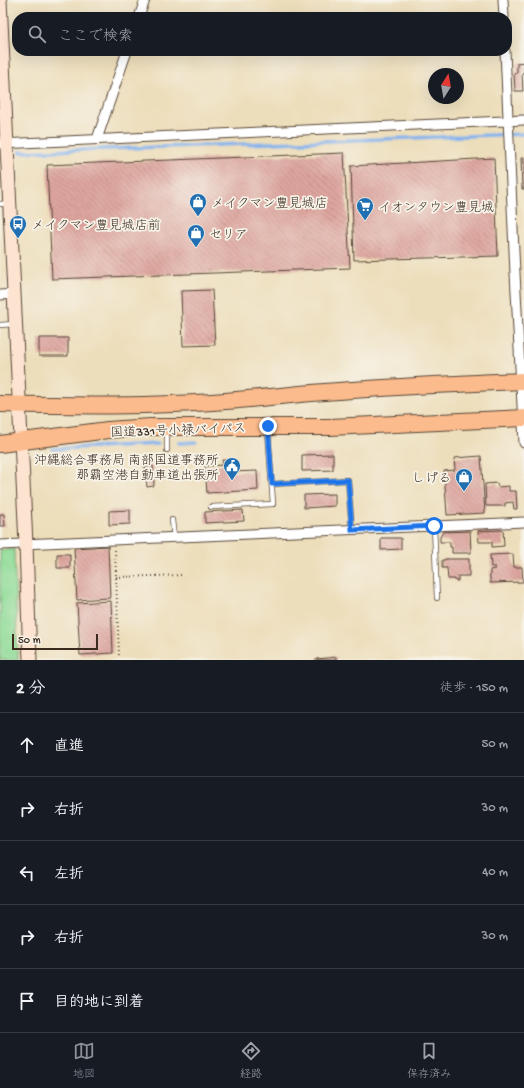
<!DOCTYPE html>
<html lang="ja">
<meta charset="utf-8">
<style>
:root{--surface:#171b24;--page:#20242c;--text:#f1f3f6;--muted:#9ea1a6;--line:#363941;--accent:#8c9099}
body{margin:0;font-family:"Gochi Hand","Klee One",sans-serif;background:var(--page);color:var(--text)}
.compass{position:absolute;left:428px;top:68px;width:36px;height:36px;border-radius:50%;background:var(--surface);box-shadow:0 4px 16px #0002;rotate:11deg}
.scale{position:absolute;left:12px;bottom:10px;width:86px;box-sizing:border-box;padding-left:4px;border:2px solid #3b2a1e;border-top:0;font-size:11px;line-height:14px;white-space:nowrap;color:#3b2a1e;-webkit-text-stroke:3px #f7f3e8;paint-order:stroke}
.stop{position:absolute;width:12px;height:12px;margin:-9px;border:3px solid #1a73e8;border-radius:50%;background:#fff}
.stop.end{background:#1a73e8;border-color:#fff;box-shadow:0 1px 4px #0008}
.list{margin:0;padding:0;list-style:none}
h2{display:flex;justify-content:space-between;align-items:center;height:52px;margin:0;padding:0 16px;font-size:17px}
h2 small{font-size:13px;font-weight:400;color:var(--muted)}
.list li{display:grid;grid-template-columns:26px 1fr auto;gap:12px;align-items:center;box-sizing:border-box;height:64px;padding:0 16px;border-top:1px solid var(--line)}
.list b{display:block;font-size:15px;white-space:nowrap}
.list em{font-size:13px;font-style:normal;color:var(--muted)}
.icon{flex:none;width:22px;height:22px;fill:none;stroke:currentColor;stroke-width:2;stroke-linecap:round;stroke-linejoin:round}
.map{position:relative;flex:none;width:524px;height:660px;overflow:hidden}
.search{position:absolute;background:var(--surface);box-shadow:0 4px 16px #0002;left:12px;right:12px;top:12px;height:44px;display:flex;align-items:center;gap:10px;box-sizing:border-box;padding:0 14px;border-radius:16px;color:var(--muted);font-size:15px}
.sheet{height:372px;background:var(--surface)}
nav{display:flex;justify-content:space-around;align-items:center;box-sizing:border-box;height:56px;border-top:1px solid var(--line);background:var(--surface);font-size:11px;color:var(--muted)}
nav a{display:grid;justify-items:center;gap:2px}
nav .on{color:var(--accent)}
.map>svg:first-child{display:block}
</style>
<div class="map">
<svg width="524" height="660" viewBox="0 0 524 660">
<defs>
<pattern id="building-back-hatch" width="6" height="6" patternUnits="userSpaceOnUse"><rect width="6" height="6" fill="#dea69f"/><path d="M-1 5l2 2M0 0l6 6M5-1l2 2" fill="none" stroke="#b58781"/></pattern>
</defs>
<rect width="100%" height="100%" fill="#f7f3e8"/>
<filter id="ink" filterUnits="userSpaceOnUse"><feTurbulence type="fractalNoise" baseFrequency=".025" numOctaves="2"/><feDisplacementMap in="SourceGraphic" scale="8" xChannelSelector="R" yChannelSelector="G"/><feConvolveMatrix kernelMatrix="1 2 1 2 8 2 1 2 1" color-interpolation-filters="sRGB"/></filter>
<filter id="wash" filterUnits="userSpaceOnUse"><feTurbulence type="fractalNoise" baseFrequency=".012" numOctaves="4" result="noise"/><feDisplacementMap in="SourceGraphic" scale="16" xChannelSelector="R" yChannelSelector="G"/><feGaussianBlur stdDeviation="0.9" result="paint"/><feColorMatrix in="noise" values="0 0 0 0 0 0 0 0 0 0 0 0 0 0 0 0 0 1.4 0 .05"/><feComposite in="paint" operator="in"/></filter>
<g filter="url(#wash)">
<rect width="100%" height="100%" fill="#eddebb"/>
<path fill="#8fdb98" stroke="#65825b" d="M14 549 18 660H0V550Z"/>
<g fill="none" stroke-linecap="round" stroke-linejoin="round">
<path stroke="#83b3ee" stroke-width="3.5" d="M20 152 524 134
M179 443 196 442
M53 449 158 444"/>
</g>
<g id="blocks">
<path fill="url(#building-back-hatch)" d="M524 62V73H522L523 91H515L514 73H517V63Z
M344 153 350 268 52 279 47 165Z
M524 157V189H522L521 158Z
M494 158 498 256 354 260 351 166Z
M212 290 215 345 183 346 181 291Z
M39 338H68V356H39Z
M333 454V470L302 471V455Z
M481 456 485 513 447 515 444 471 455 470 454 458Z
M222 460H231L232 472 257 471 258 490 207 493 205 466 223 465Z
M153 466 154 486 147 487 145 467Z
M497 483 498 487 509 486V491H516L517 509H514L513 502 505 503V506H486L485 484Z
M335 494V506L304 508V495Z
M130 510V524L109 525V511Z
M243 510 244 521 205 523V512Z
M0 514H4L5 526H0Z
M503 530 504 546 492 547V542H479L478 531Z
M470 531 471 553H452V547H450V542H440V537L443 532Z
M381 538H401V549L381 550Z
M108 546 110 598 77 600 74 548Z
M57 554H70V568H57Z
M513 554 514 567H522L523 582 490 583V570L495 569V567H491L490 555Z
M445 559H469V576H458V581H455V579H448L447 568H442V560H445Z
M111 601 113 653 80 655 77 603Z
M336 657V660H316V659Z"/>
</g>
</g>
<g filter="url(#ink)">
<use href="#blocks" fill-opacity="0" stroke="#564536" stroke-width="1"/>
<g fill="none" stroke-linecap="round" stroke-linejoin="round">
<defs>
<path id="lane" d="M0 204 9 203
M0 325 14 324
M167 431V450
M272 484 348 480 352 530
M211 507 273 504 268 430
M172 520 174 538
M434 526 437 598"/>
<path id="street" d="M503 0 504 17
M139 17 145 0
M505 51 515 273 524 443
M97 139 127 51
M0 144 524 120
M0 295 14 294
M0 545 524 522"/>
<path id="secondary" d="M0 0 26 544 30 660"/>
<path id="highway" d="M0 404C71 406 142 407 212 402 242 400 271 397 300 394 374 388 449 384 524 381
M0 444 108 430 150 427H330L524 418"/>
</defs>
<use href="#lane" stroke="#564536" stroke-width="6"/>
<use href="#street" stroke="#564536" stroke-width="11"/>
<use href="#secondary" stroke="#564536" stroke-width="15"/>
<use href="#highway" stroke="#564536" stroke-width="18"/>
<path stroke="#564536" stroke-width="2" stroke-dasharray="1 3" stroke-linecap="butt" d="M115 550 119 655
M116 577 182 575"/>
<use href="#lane" stroke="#fff" stroke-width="4.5"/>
<use href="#street" stroke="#fff" stroke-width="9"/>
<use href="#secondary" stroke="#fde4d1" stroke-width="13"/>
<use href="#highway" stroke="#fbbb8c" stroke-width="16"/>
</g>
</g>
<g fill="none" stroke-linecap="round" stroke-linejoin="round" filter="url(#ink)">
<path stroke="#1a73e8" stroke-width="5" d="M268 426 272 484 348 480 352 530 434 526"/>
</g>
<defs>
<symbol id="shop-pin" viewBox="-11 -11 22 30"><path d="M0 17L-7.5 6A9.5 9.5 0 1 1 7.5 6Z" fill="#1f6fb2" stroke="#f7f3e8"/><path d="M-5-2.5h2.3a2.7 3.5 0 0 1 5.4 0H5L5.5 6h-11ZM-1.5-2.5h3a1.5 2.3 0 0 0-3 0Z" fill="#fff"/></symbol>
<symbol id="supermarket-pin" viewBox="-11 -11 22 30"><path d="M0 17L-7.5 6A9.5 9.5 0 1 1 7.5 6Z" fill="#1f6fb2" stroke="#f7f3e8"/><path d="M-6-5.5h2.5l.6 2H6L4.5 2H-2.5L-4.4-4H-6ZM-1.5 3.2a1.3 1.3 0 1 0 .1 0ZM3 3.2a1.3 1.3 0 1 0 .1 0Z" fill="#fff"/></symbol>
<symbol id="bus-pin" viewBox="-11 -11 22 30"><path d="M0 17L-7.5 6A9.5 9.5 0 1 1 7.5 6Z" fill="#1f6fb2" stroke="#f7f3e8"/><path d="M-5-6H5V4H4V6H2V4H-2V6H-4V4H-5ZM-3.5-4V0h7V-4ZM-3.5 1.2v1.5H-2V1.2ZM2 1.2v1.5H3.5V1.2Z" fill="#fff"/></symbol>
<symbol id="civic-pin" viewBox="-11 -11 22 30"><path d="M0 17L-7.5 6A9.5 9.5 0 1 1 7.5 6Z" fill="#1f6fb2" stroke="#f7f3e8"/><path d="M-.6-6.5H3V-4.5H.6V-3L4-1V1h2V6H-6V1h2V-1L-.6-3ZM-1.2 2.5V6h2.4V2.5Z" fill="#fff"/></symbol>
</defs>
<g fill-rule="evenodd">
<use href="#shop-pin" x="188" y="192" width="20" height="27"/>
<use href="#supermarket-pin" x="355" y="196" width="20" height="27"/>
<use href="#bus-pin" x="8" y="214" width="20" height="27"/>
<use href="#shop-pin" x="186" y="223" width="20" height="27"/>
<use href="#civic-pin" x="222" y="456" width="20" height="27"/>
<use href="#shop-pin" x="454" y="467" width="20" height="27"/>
</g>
<g text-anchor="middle" stroke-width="3.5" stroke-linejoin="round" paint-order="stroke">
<g font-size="13" fill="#3b2a1e" stroke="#f7f3e8" text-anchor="start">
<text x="211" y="207">メイクマン豊見城店</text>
<text x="378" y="211">イオンタウン豊見城</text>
<text x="31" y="229">メイクマン豊見城店前</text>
<text x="209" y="238">セリア</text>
<text x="219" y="464" text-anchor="end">沖縄総合事務局 南部国道事務所<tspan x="219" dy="15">那覇空港自動車道出張所</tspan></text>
<text x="451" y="482" text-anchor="end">しげる</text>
</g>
<g font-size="13" fill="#3b2a1e" stroke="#f7f3e8">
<text transform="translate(178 429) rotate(-2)" y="5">国道331号小禄バイパス</text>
</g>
</g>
</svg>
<svg class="compass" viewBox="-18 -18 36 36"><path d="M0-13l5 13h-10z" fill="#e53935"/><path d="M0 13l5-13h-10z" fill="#9ea1a6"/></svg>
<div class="scale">50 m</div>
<div class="stop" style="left:434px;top:526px"></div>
<div class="stop end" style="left:268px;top:426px"></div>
<div class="search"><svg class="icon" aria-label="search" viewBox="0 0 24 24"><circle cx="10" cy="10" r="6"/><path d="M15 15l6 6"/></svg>ここで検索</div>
</div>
<section class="sheet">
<h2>2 分<small>徒歩 · 150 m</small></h2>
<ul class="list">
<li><svg class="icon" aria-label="ahead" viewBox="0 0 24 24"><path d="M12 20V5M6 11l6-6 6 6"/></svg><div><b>直進</b></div><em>50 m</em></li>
<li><svg class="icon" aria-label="right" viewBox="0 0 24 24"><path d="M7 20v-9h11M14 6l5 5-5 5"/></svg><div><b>右折</b></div><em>30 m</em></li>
<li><svg class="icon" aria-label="left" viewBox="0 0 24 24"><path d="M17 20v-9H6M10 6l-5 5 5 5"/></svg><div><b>左折</b></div><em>40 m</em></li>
<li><svg class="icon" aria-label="right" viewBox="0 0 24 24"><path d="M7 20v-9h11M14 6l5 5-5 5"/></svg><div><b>右折</b></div><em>30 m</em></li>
<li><svg class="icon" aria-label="arrive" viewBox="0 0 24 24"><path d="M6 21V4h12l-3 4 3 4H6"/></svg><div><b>目的地に到着</b></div></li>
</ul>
</section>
<nav>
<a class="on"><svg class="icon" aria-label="map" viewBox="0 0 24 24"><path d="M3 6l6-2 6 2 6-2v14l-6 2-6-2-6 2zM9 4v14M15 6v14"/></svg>地図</a>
<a><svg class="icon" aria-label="directions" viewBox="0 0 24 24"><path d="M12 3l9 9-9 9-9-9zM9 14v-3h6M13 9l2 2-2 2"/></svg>経路</a>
<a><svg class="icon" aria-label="saved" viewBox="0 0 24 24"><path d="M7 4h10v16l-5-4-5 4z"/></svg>保存済み</a>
</nav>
